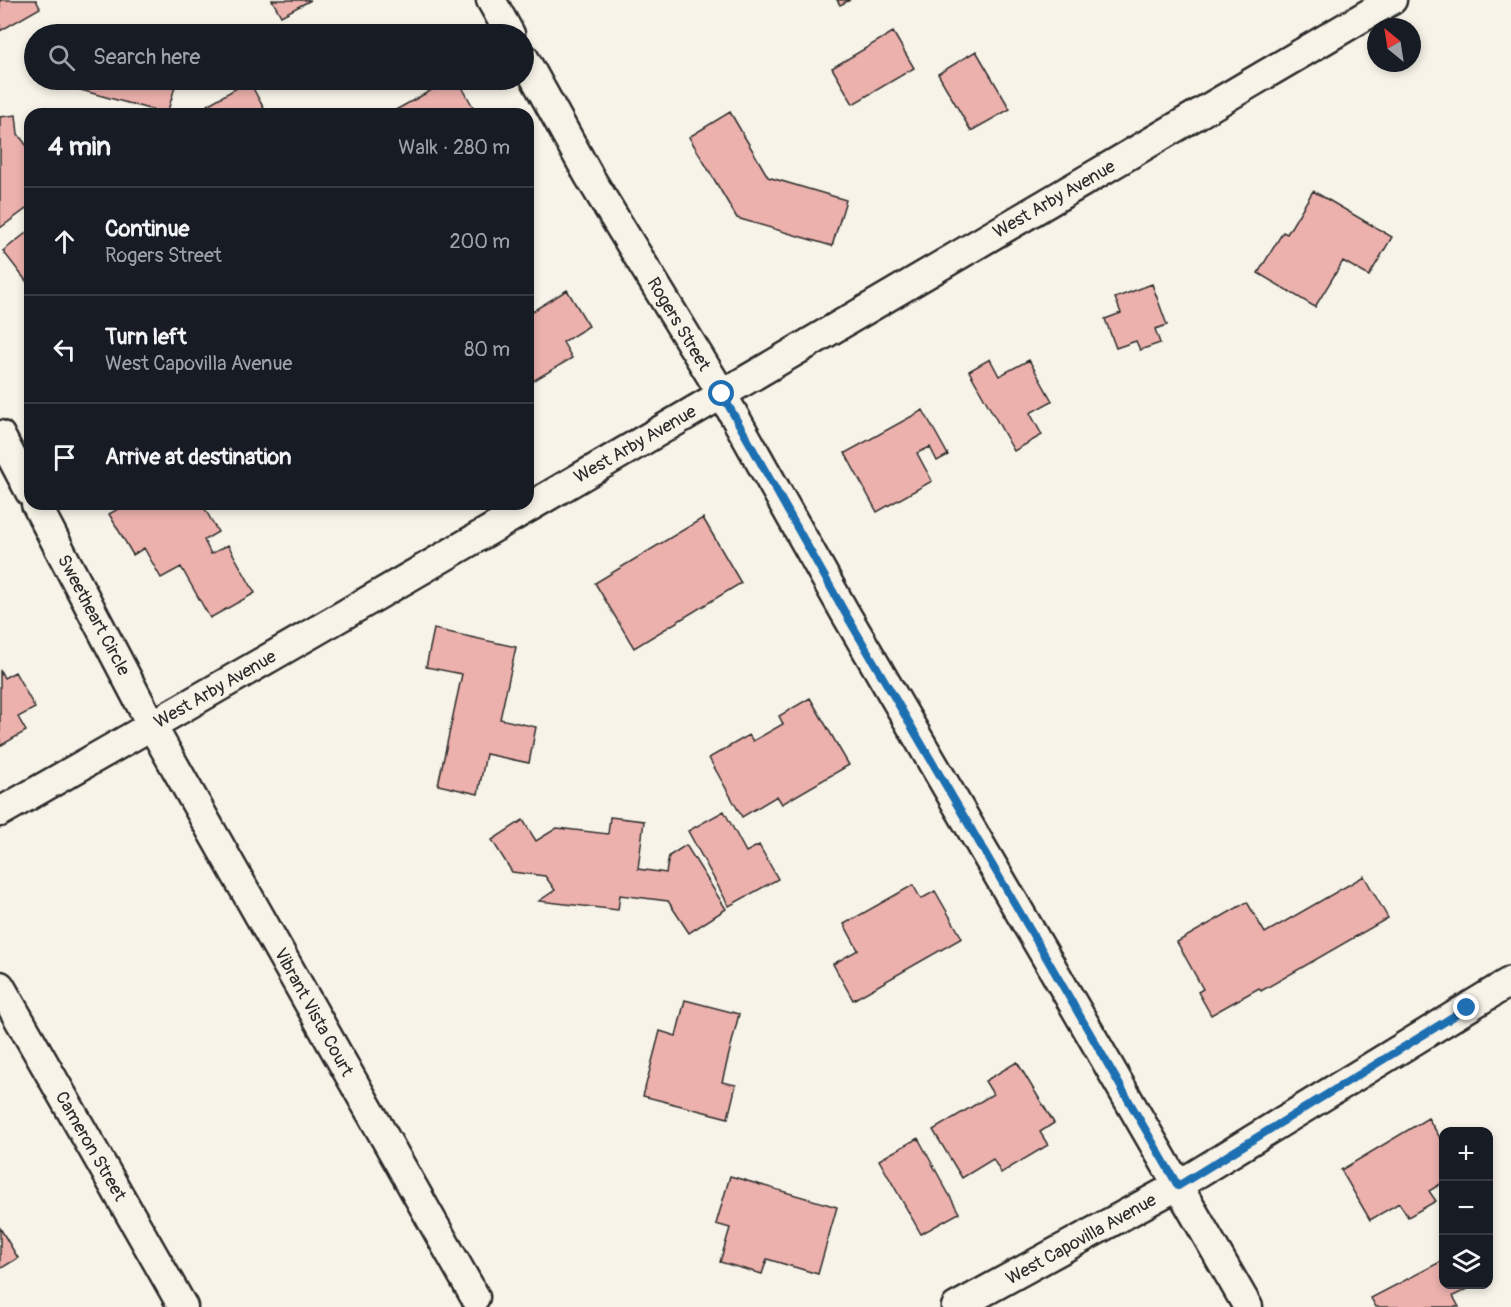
<!DOCTYPE html>
<meta charset="utf-8">
<style>
:root{--surface:#171b24;--page:#242831;--text:#f1f3f6;--muted:#9ea1a6;--line:#363941}
body{margin:0;font-family:Pangolin,sans-serif;background:var(--page);color:var(--text)}
.controls{position:absolute;right:18px;bottom:18px;display:grid;overflow:hidden;border-radius:12px;box-shadow:0 3px 9px #0003}
.controls button{width:54px;height:54px;display:grid;place-items:center;padding:0;border:0;border-bottom:2px solid var(--line);background:var(--surface);color:var(--text);font:30px sans-serif}
.compass{position:absolute;left:1367px;top:18px;width:54px;height:54px;border-radius:50%;background:var(--surface);box-shadow:0 3px 9px #0003;rotate:330deg}
.stop{position:absolute;width:18px;height:18px;margin:-14px;border:4px solid #1f6fb2;border-radius:50%;background:#fff}
.stop.end{background:#1f6fb2;border-color:#fff;box-shadow:0 2px 6px #0008}
.list{margin:0;padding:0;list-style:none}
h2{display:flex;justify-content:space-between;align-items:center;height:78px;margin:0;padding:0 24px;font-size:26px}
h2 small{font-size:20px;font-weight:400;color:var(--muted)}
.list li{display:grid;grid-template-columns:39px 1fr auto;gap:18px;align-items:center;box-sizing:border-box;height:108px;padding:0 24px;border-top:2px solid var(--line)}
.list b{display:block;font-size:22px;white-space:nowrap}
.list p{margin:0;font-size:20px;white-space:nowrap;color:var(--muted)}
.list em{font-size:20px;font-style:normal;color:var(--muted)}
.icon{flex:none;width:33px;height:33px;fill:none;stroke:currentColor;stroke-width:2;stroke-linecap:round;stroke-linejoin:round}
.map{position:relative;flex:none;width:1511px;height:1307px;overflow:hidden}
.search{position:absolute;background:var(--surface);box-shadow:0 3px 9px #0003;left:24px;top:24px;width:510px;height:66px;display:flex;align-items:center;gap:15px;box-sizing:border-box;padding:0 21px;border-radius:33px;color:var(--muted);font-size:22px}
.panel{position:absolute;background:var(--surface);box-shadow:0 3px 9px #0003;left:24px;top:108px;width:510px;height:402px;border-radius:18px}
.map>svg:first-child{display:block}
</style>
<div class="map">
<svg width="1511" height="1307" viewBox="0 0 1511 1307">
<rect width="100%" height="100%" fill="#f7f3e8"/>
<filter id="ink" filterUnits="userSpaceOnUse"><feTurbulence type="fractalNoise" baseFrequency=".0167" numOctaves="2"/><feDisplacementMap in="SourceGraphic" scale="12" xChannelSelector="R" yChannelSelector="G"/><feConvolveMatrix kernelMatrix="1 2 1 2 8 2 1 2 1" color-interpolation-filters="sRGB"/></filter>
<g filter="url(#ink)">
<path fill="#ecb1ad" stroke="#2b2b2b" stroke-width="1.5" d="M0 0H36L40 8 0 31Z
M272 0H311L281 16Z
M837 0H850L840 5Z
M50 27 74 34H48Z
M153 29 171 34H151Z
M893 32 914 68 853 104 832 68Z
M976 51 1010 109 971 131 938 74Z
M45 80H177L167 114Z
M450 80H458L477 114H394L392 112Z
M249 81 267 114H212L207 105Z
M730 112 768 177 846 200 832 246 737 218 689 137Z
M16 115 18 134 30 150V206L0 228V117Z
M1313 191 1392 237 1369 276 1343 261 1315 307 1258 273 1283 232 1287 234Z
M30 230V286L3 251Z
M1152 284 1167 325 1155 329 1160 343 1140 350 1136 341 1116 348 1105 319 1121 313 1115 298Z
M567 290 589 326 563 342 572 358 528 384V314Z
M990 359 999 376 1029 360 1052 401 1030 413 1042 435 1014 451 969 371Z
M923 410 948 455 937 461 930 447 917 453 932 481 877 512 845 453Z
M127 504H202L218 532 204 540 211 554 228 545 255 593 210 618 181 567 161 578 144 548 133 555 109 514Z
M703 518 741 583 634 648 595 583Z
M434 629 516 647 500 719 536 727 529 763 486 754 478 794 438 785 462 674 426 667Z
M0 670 4 678 15 672 35 708 18 717 26 731 0 746Z
M810 698 849 765 782 804 777 796 742 817 709 758 749 735 753 741 783 724 779 716Z
M724 811 746 852 759 845 778 879 729 906 688 831Z
M610 817 644 821 638 869 666 873 669 856 686 845 726 909 689 933 668 901 620 895 618 910 539 901 555 890 545 876 512 872 492 840 523 820 536 841 557 828 608 834Z
M1364 876 1388 918 1261 991 1259 988 1211 1015 1198 992 1203 989 1177 942 1247 902 1265 933Z
M913 885 921 899 935 891 962 938 853 1000 833 964 858 950 844 924Z
M685 1000 739 1014 722 1082 736 1085 728 1118 643 1096 660 1031 676 1036Z
M1017 1062 1054 1123 1040 1132 1048 1145 1001 1173 993 1159 962 1178 933 1130 993 1094 985 1081Z
M1428 1118 1444 1144V1182L1429 1191 1436 1201 1408 1217 1399 1203 1370 1220 1341 1170Z
M918 1138 959 1213 921 1234 879 1160Z
M730 1176 837 1207 818 1274 767 1259 762 1274 720 1262 730 1228 716 1224Z
M0 1228 18 1258 0 1269Z
M1444 1260V1284H1465L1468 1289 1453 1296 1459 1307H1376L1371 1298Z"/>
<g fill="none" stroke-linecap="round" stroke-linejoin="round">
<defs>
<path id="minor" d="M491 0 510 34
M524 58 589 176 722 394 844 611 1050 964 1248 1307
M0 435 30 492
M36 504 152 726 475 1297
M0 812C467 547 929 272 1392 0
M0 986 183 1307
M956 1307 1177 1186 1511 981"/>
</defs>
<use href="#minor" stroke="#2b2b2b" stroke-width="33"/>
<use href="#minor" stroke="#f7f3e8" stroke-width="28"/>
</g>
</g>
<g fill="none" stroke-linecap="round" stroke-linejoin="round" filter="url(#ink)">
<path stroke="#1f6fb2" stroke-width="8" d="M722 394 844 611 1050 964 1178 1186 1467 1008"/>
</g>
<g text-anchor="middle" stroke-width="4.5" stroke-linejoin="round" paint-order="stroke">
<g font-size="18" fill="#2b2b2b" stroke="#f7f3e8">
<text transform="translate(1054 199) rotate(-30)" y="6">West Arby Avenue</text>
<text transform="translate(679 324) rotate(59)" y="6">Rogers Street</text>
<text transform="translate(635 444) rotate(-30)" y="6">West Arby Avenue</text>
<text transform="translate(94 615) rotate(62)" y="6">Sweetheart Circle</text>
<text transform="translate(215 689) rotate(-30)" y="6">West Arby Avenue</text>
<text transform="translate(314 1012) rotate(61)" y="6">Vibrant Vista Court</text>
<text transform="translate(91 1146) rotate(60)" y="6">Cameron Street</text>
<text transform="translate(1081 1239) rotate(-29)" y="6">West Capovilla Avenue</text>
</g>
</g>
</svg>
<div class="controls">
<button>+</button>
<button>−</button>
<button><svg class="icon" aria-label="layers" viewBox="0 0 24 24"><path d="M12 4l9 5-9 5-9-5zM3 14l9 5 9-5"/></svg></button>
</div>
<svg class="compass" viewBox="-18 -18 36 36"><path d="M0-13l5 13h-10z" fill="#e53935"/><path d="M0 13l5-13h-10z" fill="#9ea1a6"/></svg>
<div class="stop" style="left:722px;top:394px"></div>
<div class="stop end" style="left:1467px;top:1008px"></div>
<div class="search"><svg class="icon" aria-label="search" viewBox="0 0 24 24"><circle cx="10" cy="10" r="6"/><path d="M15 15l6 6"/></svg>Search here</div>
<section class="panel">
<h2>4 min<small>Walk · 280 m</small></h2>
<ul class="list">
<li><svg class="icon" aria-label="ahead" viewBox="0 0 24 24"><path d="M12 20V5M6 11l6-6 6 6"/></svg><div><b>Continue</b><p>Rogers Street</p></div><em>200 m</em></li>
<li><svg class="icon" aria-label="left" viewBox="0 0 24 24"><path d="M17 20v-9H6M10 6l-5 5 5 5"/></svg><div><b>Turn left</b><p>West Capovilla Avenue</p></div><em>80 m</em></li>
<li><svg class="icon" aria-label="arrive" viewBox="0 0 24 24"><path d="M6 21V4h12l-3 4 3 4H6"/></svg><div><b>Arrive at destination</b></div></li>
</ul>
</section>
</div>
